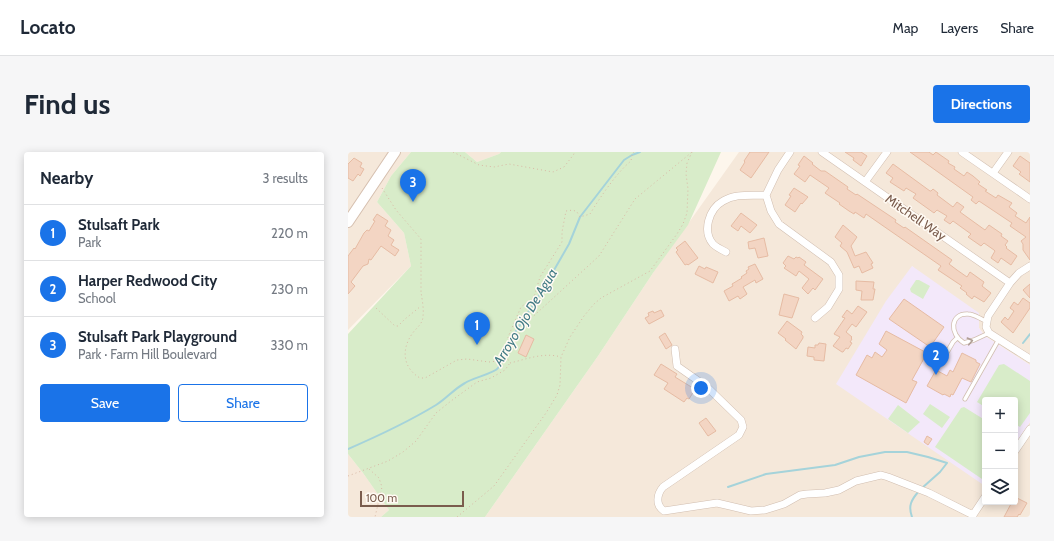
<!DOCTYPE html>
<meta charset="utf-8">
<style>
:root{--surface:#fff;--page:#f6f6f7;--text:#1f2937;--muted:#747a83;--line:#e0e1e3;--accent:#1a73e8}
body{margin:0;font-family:Cabin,sans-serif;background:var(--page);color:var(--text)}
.controls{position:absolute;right:12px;bottom:12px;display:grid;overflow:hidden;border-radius:4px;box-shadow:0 2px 10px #0003}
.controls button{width:36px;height:36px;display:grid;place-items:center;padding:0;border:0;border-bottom:1px solid var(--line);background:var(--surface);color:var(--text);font:20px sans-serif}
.scale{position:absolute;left:12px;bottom:10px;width:104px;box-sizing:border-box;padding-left:4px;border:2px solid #7a5c4d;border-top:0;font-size:11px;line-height:14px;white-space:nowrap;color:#7a5c4d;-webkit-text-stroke:3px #fffaf3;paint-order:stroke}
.you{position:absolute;left:353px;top:236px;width:14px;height:14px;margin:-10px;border:3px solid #fff;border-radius:50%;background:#1a73e8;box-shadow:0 0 0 6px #1a73e833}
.badge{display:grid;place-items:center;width:26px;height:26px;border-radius:50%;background:var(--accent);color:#fff;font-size:13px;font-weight:700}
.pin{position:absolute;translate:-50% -33px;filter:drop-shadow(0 1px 2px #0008)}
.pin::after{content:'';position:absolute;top:21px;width:14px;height:12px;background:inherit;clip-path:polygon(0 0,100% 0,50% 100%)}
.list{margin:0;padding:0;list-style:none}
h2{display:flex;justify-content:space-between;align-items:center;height:52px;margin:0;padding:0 16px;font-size:17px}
h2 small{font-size:13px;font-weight:400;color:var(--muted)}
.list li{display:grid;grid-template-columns:26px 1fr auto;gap:12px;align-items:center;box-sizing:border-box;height:56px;padding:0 16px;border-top:1px solid var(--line)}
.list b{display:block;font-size:15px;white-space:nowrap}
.list p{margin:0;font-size:13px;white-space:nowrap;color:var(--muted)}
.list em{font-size:13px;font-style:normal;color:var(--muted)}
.actions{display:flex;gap:8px;padding:12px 16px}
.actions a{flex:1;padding:9px 0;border:1px solid var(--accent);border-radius:4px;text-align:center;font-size:14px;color:var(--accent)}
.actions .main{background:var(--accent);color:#fff}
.icon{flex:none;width:22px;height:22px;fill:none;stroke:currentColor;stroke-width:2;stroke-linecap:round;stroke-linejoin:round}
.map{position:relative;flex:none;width:682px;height:365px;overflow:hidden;border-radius:4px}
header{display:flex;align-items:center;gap:24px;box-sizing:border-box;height:56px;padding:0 20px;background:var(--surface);border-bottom:1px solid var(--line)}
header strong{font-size:19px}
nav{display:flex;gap:22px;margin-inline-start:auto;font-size:14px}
.intro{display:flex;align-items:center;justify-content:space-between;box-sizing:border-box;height:96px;padding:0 24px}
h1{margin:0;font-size:28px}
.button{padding:10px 18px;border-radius:4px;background:var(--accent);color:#fff;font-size:14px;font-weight:700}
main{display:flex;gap:24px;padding:0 24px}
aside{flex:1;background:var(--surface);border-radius:4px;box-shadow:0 2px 10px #0003}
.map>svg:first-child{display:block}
</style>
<header>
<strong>Locato</strong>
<nav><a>Map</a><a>Layers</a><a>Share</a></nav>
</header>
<div class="intro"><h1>Find us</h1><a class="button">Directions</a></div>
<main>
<aside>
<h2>Nearby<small>3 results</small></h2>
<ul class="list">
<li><span class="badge">1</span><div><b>Stulsaft Park</b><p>Park</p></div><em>220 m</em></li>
<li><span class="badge">2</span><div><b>Harper Redwood City</b><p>School</p></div><em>230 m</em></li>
<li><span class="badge">3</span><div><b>Stulsaft Park Playground</b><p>Park · Farm Hill Boulevard</p></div><em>330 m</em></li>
</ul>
<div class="actions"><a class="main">Save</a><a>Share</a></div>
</aside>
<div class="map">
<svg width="682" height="365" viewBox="0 0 682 365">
<rect width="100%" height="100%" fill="#fdf6ec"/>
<path fill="#f5e8da" d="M0 0H63L43 24 29 50 56 81 63 114 0 178Z
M117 0H153L151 2 129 10Z
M391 0H682V213L637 184 631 176 564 114 637 334V350H667V292L682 270V365H137L250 204 305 121Z
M0 302 15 321 41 358 33 365H0Z"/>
<path fill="#f3e8fa" d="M564 114 631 161V176L637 184 682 213V270L667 292V248H637V334L488 232 538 149Z"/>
<path fill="#d8ecc9" d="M63 0H117L129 10 151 2 153 0H373L340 73 305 121 250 204 137 365H33L41 358 15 321 0 302V182L63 114 56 81 29 50 43 24Z
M568 128H571L582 134 575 147 563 140 562 137Z
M656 212 682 229V261L672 275 667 272V248H637V255L629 250 651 213Z
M582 252 602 265 594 276 575 262Z
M550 253 572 270 560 281 540 267Z
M616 255 637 268V323L634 327 587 295 613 256Z"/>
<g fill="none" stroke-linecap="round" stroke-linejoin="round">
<path stroke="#a5d3da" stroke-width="2" d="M675 191 682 182
M0 297C30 284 60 270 88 253 98 247 106 237 117 231 124 226 147 221 150 216 154 212 153 207 153 202L194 139 221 92 232 65 276 8 284 3 292 0
M380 335 418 322 487 313 511 305 537 300H559L580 305 599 311 592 320 574 336
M564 365C560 354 563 348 571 339"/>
</g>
<path fill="#f3d5c3" stroke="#e6bba3" d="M402 0H421L403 26 392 18 397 10 396 9Z
M497 0H513L519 4 513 14 505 8 506 6Z
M562 0H581L585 3 588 0 601 9 600 11 607 15 606 17 616 24 619 20 625 24 632 30 630 32 639 38 637 39 648 46 650 43 664 51 661 55 669 61 667 64 678 71 682 65V108L675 98V92L673 89 678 85 662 74 664 71 631 49 628 52 623 48 625 45Z
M456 4 465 11 464 12 473 19H477L500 35 499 37 508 43 509 42 548 68 547 70 556 76 557 75 604 108 601 112 609 118 619 125 622 120 636 130 634 134 643 141 636 150 626 144 624 147 618 142 619 141 612 136 614 134 590 118 593 114 518 62 516 66 507 60 506 62 501 59 491 52 492 51 477 41 481 36 462 23 457 30 446 22 452 14 450 13Z
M672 4 682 11V30L671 22 673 20 665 14Z
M6 6 14 11 12 15 16 17 12 24 10 22 5 29 0 26V12Z
M545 12 582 39H583L585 37 590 41 589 43 605 55 609 50 616 55 612 60 637 78 641 73 654 82 653 84 660 89 657 93 659 95 658 96 669 104 663 113 653 106 650 111 643 106 647 99 646 98 636 91 633 94 620 85 623 82 605 69 602 72 596 68 599 64 589 58 586 61 565 46 568 42 558 36 556 39 542 30 545 26 538 21Z
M446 36 460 45 454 52 453 51 447 60 437 53 443 44 441 43Z
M393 61 409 73 402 81 393 74 390 79 383 74Z
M29 62 40 69 37 74 43 78 40 84 46 88 43 93 51 98 47 104 33 94 23 108 21 107 20 112 15 114 3 130 7 134 0 142V104L6 96 7 97 16 81 19 78 21 79 27 69 25 68Z
M495 73 509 85 503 94 507 104 518 100 525 111 523 112 525 116 514 121 511 114 506 116 499 100 492 94 494 91 487 85Z
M416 86 420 104 410 106 407 96 401 97 400 90Z
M337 89 350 106 340 113 339 112 337 113 328 100 330 98 328 96Z
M440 104 446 107 448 105 450 106 451 105 458 110 456 113 475 127 467 138 465 136 460 142 454 136 461 127 451 119 448 124 436 116 438 114 435 111Z
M407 112 415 127 408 131 407 128 395 135 399 142 392 147 390 144 381 149 376 139 385 134 384 132 394 126 393 125 399 121 398 119 401 117 400 115Z
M351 114 357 117 358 115 370 120 365 131 347 122Z
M508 129 526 130 525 137H527L525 148H513L514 139 508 138Z
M682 132V146L675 138Z
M436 142 451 146 444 166 431 163Z
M675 146 682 151V156L665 181 653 170 657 165 660 168 666 159 662 156 666 150 670 153Z
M556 147 596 175 582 195 541 167Z
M510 154 519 160 508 175 504 172 498 180 504 185 503 186 504 187 502 190 504 191 500 197 498 196 495 200H494L485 194 492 185 486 182 497 166 494 165 499 158 504 162Z
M313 158 316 164 301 172 297 166 301 164 300 161 305 159 306 161Z
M439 169 454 180 453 182 455 184V186L448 197 437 188 438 187 430 181Z
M538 179 579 201 564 228 569 230 558 251 508 223 519 203 524 206 527 200 534 205 539 198 531 192Z
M317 181 324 193 318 197 311 185Z
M178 183 186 187 178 205 170 201Z
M471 191 478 192 476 209 466 208V205L459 204 460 195 467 196V193H470Z
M614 201 628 208V210L632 212 623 230 614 226 605 243 603 242 602 245 596 242 595 243 579 234 588 218 599 224 602 218 605 220Z
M313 212 329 222 327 225 345 236 344 238 346 239 341 247 339 246 336 250 316 237 320 231 306 223Z
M358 266 368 279 360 284 351 271Z
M579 284 584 287 580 293 576 290Z
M667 345 679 351 672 363 671 362 669 365H656L664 350H667Z"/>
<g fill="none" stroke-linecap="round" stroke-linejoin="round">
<defs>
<path id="lane" d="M638 169C632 167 626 162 620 162 602 161 601 182 616 191L626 188 641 181
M594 209 605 190 609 186
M617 247 651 187"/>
<path id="street" d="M474 0 662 131
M614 0 682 47
M645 21 660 0
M517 30 539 0
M418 43 423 59 431 72 483 110 491 123V137L480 155 467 166
M418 43 430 18 442 0
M378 100C374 98 368 95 365 92 354 79 361 57 375 49 388 41 404 44 418 43
M682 114 671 121 662 131 640 164 638 175 641 181 682 207
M327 197 329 214 359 235 393 268 395 275 391 283 315 335C309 342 307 353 316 359L369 351 403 359 417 358 436 352 452 343 459 342 477 341 491 338 508 329 533 323 540 325 581 341 625 363
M667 299 682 277
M625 365V363L637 345"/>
<path id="secondary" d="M0 70 47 0"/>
</defs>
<use href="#lane" stroke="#d1beb0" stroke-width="5"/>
<use href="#street" stroke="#d1beb0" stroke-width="8"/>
<use href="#secondary" stroke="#d6c0b0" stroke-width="12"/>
<path stroke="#d9b8a5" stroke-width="1" stroke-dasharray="1 3" stroke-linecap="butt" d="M105 0 131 13 146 15 161 12 205 20 216 15 226 2V0
M34 36 48 58 73 87C73 105 73 122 73 140 74 147 76 157 75 164 75 172 68 176 64 182 53 198 55 216 72 226H77L109 208 119 207 141 210 150 209 158 204 159 200 178 171 251 104 287 47 344 0
M28 156 47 174H50L57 167 73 154
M162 194 160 185 173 155 186 145 192 125 214 90V80L218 59 225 58 229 60 232 65 242 62C251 47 269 20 283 9L284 3 286 0
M158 204 162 211C179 207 196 200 213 205
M21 317 31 326 34 335 27 365
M0 324 40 309 55 300 68 289 88 261 103 249 129 230 143 226 157 218 162 211
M109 365 146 334 198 261 209 243 212 233 213 205 222 185 236 164 246 152 253 146 302 119 329 82 335 72 339 61 340 37 338 22 339 11 344 0"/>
<use href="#lane" stroke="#fff" stroke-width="3.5"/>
<use href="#street" stroke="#fff" stroke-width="7"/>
<use href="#secondary" stroke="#fff" stroke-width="10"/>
</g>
<defs><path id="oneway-chevron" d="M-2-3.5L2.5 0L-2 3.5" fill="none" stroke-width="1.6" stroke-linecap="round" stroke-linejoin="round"/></defs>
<use stroke="#af9d94" href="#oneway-chevron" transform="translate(622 189) rotate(-12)"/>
<g text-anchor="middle" stroke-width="3" stroke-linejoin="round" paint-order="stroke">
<g font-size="13" fill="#7a5c4d" stroke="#fffaf3">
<text transform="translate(568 65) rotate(35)" y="5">Mitchell Way</text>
</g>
<g font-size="14" font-style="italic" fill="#437c86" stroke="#fffaf3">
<text transform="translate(177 165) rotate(-59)" y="5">Arroyo Ojo De Agua</text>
</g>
</g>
</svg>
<div class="controls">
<button>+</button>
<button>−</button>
<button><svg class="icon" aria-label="layers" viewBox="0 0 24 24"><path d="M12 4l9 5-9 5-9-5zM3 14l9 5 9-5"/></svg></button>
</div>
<div class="scale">100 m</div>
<div class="you"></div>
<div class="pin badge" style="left:129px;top:193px">1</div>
<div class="pin badge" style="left:588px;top:223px">2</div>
<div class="pin badge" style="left:65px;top:50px">3</div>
</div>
</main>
